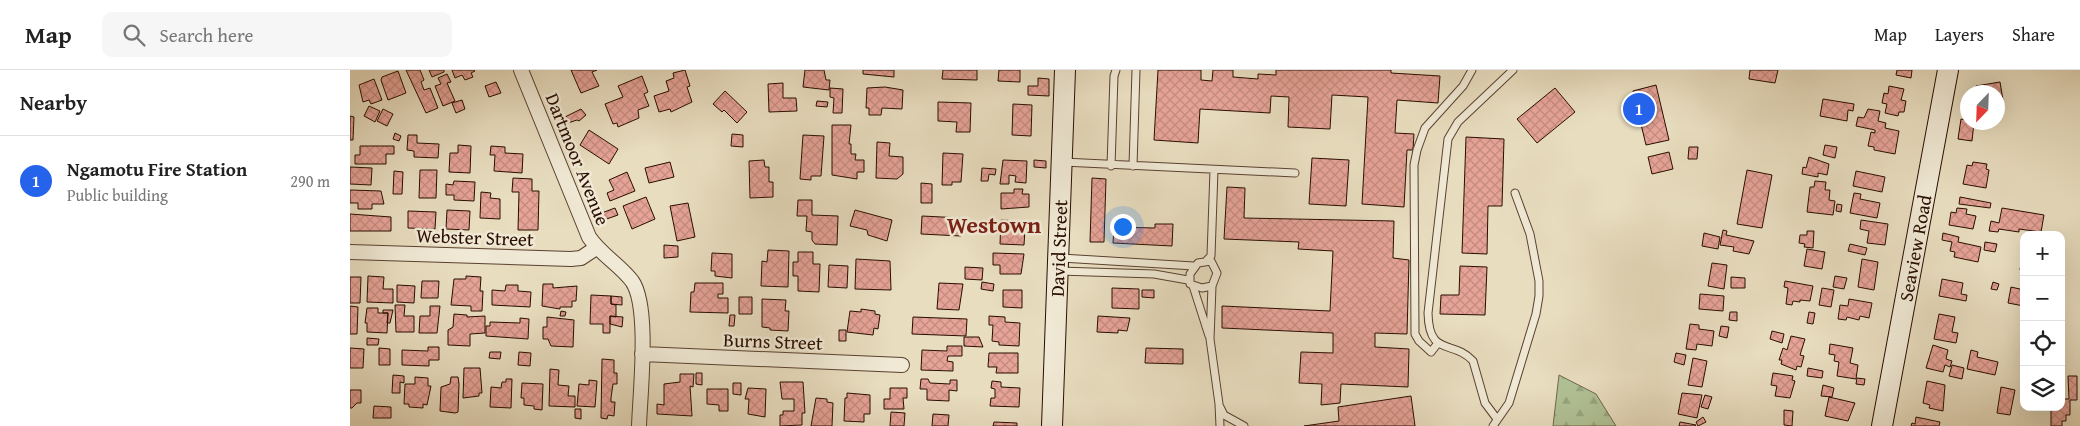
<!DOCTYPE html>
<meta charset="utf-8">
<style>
:root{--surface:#fff;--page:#f6f6f6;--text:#222;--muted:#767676;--line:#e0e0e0;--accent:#2563eb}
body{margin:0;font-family:"Gentium Book Plus",serif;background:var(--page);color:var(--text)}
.controls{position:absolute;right:15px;bottom:15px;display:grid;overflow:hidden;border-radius:10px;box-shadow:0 5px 20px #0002}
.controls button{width:45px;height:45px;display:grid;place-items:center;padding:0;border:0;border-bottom:1px solid var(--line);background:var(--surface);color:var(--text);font:25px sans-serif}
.compass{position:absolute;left:1610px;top:15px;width:45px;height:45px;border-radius:50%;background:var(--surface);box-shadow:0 5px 20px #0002;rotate:203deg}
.you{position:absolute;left:772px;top:156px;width:18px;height:18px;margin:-12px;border:4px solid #fff;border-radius:50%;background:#1a73e8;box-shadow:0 0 0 8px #1a73e833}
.badge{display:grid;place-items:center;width:32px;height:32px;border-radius:50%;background:var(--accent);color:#fff;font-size:16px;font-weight:700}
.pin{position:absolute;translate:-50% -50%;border:2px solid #fff;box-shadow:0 1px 5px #0006}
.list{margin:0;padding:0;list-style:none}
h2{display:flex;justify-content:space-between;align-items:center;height:65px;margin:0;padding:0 20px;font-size:21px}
h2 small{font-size:16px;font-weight:400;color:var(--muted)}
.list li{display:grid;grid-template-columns:32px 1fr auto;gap:15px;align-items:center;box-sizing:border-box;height:90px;padding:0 20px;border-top:1px solid var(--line)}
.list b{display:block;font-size:19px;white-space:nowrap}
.list p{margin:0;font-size:16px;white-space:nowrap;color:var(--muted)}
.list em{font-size:16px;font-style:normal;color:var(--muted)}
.icon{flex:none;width:28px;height:28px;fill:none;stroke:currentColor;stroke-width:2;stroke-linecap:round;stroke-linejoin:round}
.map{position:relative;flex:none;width:1730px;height:356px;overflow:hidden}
header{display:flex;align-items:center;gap:30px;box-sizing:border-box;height:70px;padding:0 25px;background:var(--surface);border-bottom:1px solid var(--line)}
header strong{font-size:24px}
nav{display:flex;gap:28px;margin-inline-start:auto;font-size:18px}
.search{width:350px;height:45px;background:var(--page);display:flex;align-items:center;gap:12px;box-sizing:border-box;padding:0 18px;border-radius:10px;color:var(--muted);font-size:19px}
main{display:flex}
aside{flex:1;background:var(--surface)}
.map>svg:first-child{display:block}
</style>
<header>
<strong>Map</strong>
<div class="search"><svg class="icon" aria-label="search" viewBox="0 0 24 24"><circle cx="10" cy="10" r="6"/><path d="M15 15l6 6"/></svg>Search here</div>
<nav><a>Map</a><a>Layers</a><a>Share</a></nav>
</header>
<main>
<aside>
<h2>Nearby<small></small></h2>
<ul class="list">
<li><span class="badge">1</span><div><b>Ngamotu Fire Station</b><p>Public building</p></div><em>290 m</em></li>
</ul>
</aside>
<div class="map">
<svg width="1730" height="356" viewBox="0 0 1730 356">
<defs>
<pattern id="forest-firs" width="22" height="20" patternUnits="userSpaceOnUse" patternTransform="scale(1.25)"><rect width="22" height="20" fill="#b1c296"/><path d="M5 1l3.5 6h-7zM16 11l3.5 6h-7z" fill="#98a680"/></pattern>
<pattern id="building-cross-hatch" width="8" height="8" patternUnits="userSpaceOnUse" patternTransform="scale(1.25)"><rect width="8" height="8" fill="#e6a397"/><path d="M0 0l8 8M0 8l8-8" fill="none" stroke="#c58b80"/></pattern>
</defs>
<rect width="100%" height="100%" fill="#e8ddbf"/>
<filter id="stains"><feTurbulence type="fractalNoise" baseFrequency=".004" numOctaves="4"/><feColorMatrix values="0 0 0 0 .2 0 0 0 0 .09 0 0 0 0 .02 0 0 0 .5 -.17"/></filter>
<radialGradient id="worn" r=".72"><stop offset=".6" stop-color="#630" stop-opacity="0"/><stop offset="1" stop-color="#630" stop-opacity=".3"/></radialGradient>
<path fill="url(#forest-firs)" stroke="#6d684b" d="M1209 305 1246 324 1266 356H1203Z"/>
<path fill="url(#building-cross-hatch)" stroke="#290d00" d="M56 0H70L74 10 71 12 74 20 80 18 88 38 76 43Z
M79 0H94V2L82 7Z
M102 0H124L125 1 121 3 123 7 115 10 112 5 105 8Z
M221 0H247L242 2 249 16 231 23Z
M335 0 340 16 337 17 342 32 321 42 320 39 309 42 304 26 319 21 316 11 324 8 323 3Z
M455 0H474L476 10H480L479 20 453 17Z
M513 0H544V7L513 4Z
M593 0H627V10L592 9Z
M649 0H670V12L648 11Z
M808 0H851V10L862 11 863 0H883V7L908 9V4L926 5V0H1041V3L1090 6 1088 33 1047 30 1045 63 1064 64 1063 80H1057L1054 137 1012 134 1018 27 982 25 980 59 938 57 939 27 921 26 920 43 850 39 848 73 804 70Z
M1400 0H1428L1425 13 1399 9Z
M1547 0H1562L1561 8 1546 5Z
M48 1 56 23 38 30 31 10 32 7Z
M97 4 101 12 97 13 105 31 93 36 85 16 91 14 88 8Z
M292 6 298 22 294 24 299 36 288 40 289 48 268 57 267 53 263 54 255 34 273 27 268 16Z
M688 8 699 9V26L678 25V16H688Z
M24 9 32 30 21 34 19 30 13 32 9 15Z
M146 12 151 23 139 27 135 16Z
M1650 12 1653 30 1648 31V22H1627L1626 16Z
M433 13V28H446L447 41 419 42 418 14Z
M1306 15 1319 70 1296 75 1283 21Z
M1539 16 1554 19 1551 30 1556 31 1554 42H1549L1548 46 1535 43 1537 34 1532 33 1534 23 1538 24Z
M535 17 553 20 552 39 532 38 531 45H519V38H516L517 18Z
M480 18 493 19 492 43H483L484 28 480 27Z
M1205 18 1225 42 1187 73 1167 49Z
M375 21 397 42 387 53 374 40 372 42 363 34Z
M1473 29 1504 34 1503 41 1498 40 1497 51 1470 46Z
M112 30 115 39 106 43 102 33Z
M467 31 478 32 477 37 466 36Z
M588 32 621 33 620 62H606L607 52 588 51Z
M663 34 682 35 681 66 662 65Z
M19 36 30 41 25 52 14 46Z
M33 39 43 44 37 56 27 51Z
M231 39 236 45 229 51 227 50 215 54 213 48Z
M1518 39 1530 41 1528 51 1536 53 1535 58 1549 61 1545 84 1524 80V77L1518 76 1521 62 1525 63V60L1506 56 1508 47 1514 48Z
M0 46 4 47 3 70H0Z
M1611 49 1624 52 1622 71 1608 69Z
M482 55H501L499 74H501V84H506L505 90H514V102H507V109L482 105Z
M239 60 268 79 259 94 230 75Z
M45 63 51 66 49 71 43 69Z
M382 64 393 65V77L381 76Z
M58 65H67V73L89 74 88 88 64 87V81L57 80Z
M453 65 474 66 471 106H461V110L450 109Z
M1116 67 1154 69 1152 136H1138L1137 184 1112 183Z
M527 72 540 73 539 86 553 87V104L547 109 526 108Z
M108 75 121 76 120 103 99 102 100 83H108Z
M1475 75 1487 77 1485 88 1473 85Z
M10 76H44V84H36V94H5V85H10Z
M141 76 155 77V83L173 84 172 103 144 101 145 85H140Z
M1339 77H1348L1347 89H1338Z
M1319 82 1323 99 1302 104 1298 87Z
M593 83 613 84 611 112H602V115H592Z
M1459 87 1479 94 1477 105 1468 103V107L1452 104 1453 97 1456 98Z
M962 88 999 90 996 136 959 134Z
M414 90 415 97H419V112H423V127L400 128 399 91Z
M653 90 677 91 676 113 665 112 666 106 659 105V114H650Z
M684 90 696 91V98L684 97Z
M320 92 324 107 299 113 295 98Z
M1623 92 1637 94 1636 99 1639 100 1636 118 1613 114 1617 95 1622 96Z
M0 97 22 98 21 115 0 114Z
M632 98 646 99 645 105 639 104 638 111H631Z
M70 100H87L86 128H69Z
M1397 100 1422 105 1412 158 1387 154Z
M44 101 53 102 52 124H43Z
M1506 101 1535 107 1532 122 1503 116Z
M277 102 285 121 260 131 257 123 264 120 259 110Z
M163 108 182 109V121H189L188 160H168L169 122H162Z
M742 108 756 109 754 172H740Z
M104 111 125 112 124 131 104 130V125H96V114L103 115Z
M1465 111 1476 112 1475 120H1480L1479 130 1485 131 1483 145 1457 142 1460 117H1464Z
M571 113 582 114V133H571Z
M877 117 895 118 894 148 1044 151 1043 188 1059 190 1057 264 1025 263V277L1059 279 1058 317 991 314 990 333 971 335 972 314 949 313 951 282 983 283V263L872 258V236L980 241 983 181 948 179 949 172 874 169Z
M664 119H673L672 124H679V137L651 139V123H664Z
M0 120 31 121 34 134H22V139H8V133H0Z
M131 122 141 123 140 128 150 129V149L130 148Z
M1504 123 1511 124 1510 129 1530 133 1527 148 1500 143Z
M296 127 305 149 282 159 273 136Z
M1610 127 1641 133 1640 138 1609 134Z
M448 130H462V145L488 146 487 175 465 174 462 170V162L456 161 457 146H447Z
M338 133 345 167 327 171 320 136Z
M1487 134 1492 135 1491 142 1486 141Z
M265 138 268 145 251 151 249 144Z
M1607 138 1617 139 1616 144 1626 146 1623 159 1599 155 1601 142 1606 143Z
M1652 138 1694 145 1691 162 1669 159V162L1649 159 1648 162 1639 161 1641 151 1649 153Z
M97 140 120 141 119 160 96 159Z
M505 140 542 150 537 171 518 165 517 160 500 156Z
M58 141 86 142 85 159 58 158Z
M0 144 41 147V161H0Z
M572 146 612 148 611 166 571 164Z
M651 150 685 152V159H675L674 175 650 174Z
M1511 150 1538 154 1535 175 1517 173 1519 161 1510 159Z
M805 154H823L822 176 763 173 764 157 805 158Z
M1373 160 1377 161 1376 165 1404 171 1399 184 1383 181 1384 177 1370 175Z
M1457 161H1464L1463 178 1454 177 1455 174 1449 173 1450 165H1457Z
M1354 163 1370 167 1368 179 1352 176Z
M1593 163 1609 167 1608 172 1631 177 1628 192 1604 187 1605 182 1600 181 1602 172 1592 170Z
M1635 172 1647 174 1645 182 1634 180Z
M1500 174 1517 178 1515 185 1498 181Z
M314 175 328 176V187L314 188Z
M1457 179 1475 182 1472 199 1454 196Z
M418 180 439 181 438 217 411 216 412 191 417 192Z
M448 182H463V194H470L469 222 448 221V206H443V192H448Z
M362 183 382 184V208L365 206V201H361Z
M643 183 674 184 671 204H650V195H643Z
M1672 188H1674V200H1670Z
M506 189 540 191 541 220 505 219Z
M1512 189 1528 192 1524 220 1508 217Z
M1362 193 1377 195 1374 219 1358 216Z
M479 195 498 196 497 218 478 217Z
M1110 196 1137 197 1135 245 1090 244 1091 225H1109Z
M615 197 633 198 632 210 615 209Z
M18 206 34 207 33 219H43V233L17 232Z
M116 206 131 207 130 221H133L132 241H121V236L101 235 104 209H116Z
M1485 206 1497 208 1494 219 1483 217Z
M0 207H11L10 233H0Z
M1381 207 1395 208V218H1381Z
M1592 209 1613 213 1611 224 1617 225 1616 231 1589 226Z
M72 211H89L88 228H71Z
M1435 211 1463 216 1460 231 1450 230V232L1443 231 1442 235 1436 234 1438 218 1434 217Z
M632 212 644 214 643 221 631 219Z
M1643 212 1649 214 1647 220 1641 219Z
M345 213H373V224H368V228H378V243L340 242 341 222H344Z
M589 213 613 214 609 240 587 239Z
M193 214H203V218L227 216 226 231H222V237H210V239L192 236Z
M47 215 65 216 64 233 47 232Z
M156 215H168V221L181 222 180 237 142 235V220L155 221Z
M1661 217 1674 220V236L1658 233Z
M762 218 789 219V239L762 238Z
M1472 218 1484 220 1481 237 1469 235Z
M653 220H672V238L653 237Z
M792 220H804V228L792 227Z
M1350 224 1374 226 1373 241 1349 239Z
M241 225 261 226V234L266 235V247L260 246V263H253V254H240Z
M261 226 272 227V235L261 234Z
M389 227H402V244H389Z
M412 229 436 230 435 241H439L438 261 420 260V258L412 257Z
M1499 229 1522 233 1519 248 1510 246 1509 250 1497 247 1496 250 1488 249 1490 235 1498 236Z
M45 235H55L54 246H64V262H46Z
M0 236 8 237 7 264H0Z
M80 236H90L87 263H69L70 246H80Z
M17 238H28V243H38L37 263 17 262V253H15Z
M511 239 525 241V244L530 245 528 259 524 258 523 265 497 262 500 241 511 242Z
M33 240H43L40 253H37L38 243H33Z
M211 241 216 242 215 246H210Z
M1380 242H1387V251L1379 250Z
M1459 242 1465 243 1463 254 1457 253Z
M104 244 117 245V247L135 246V263L120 264V276L98 275V260L103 257Z
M1589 244 1605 247 1602 262 1608 263 1606 273 1584 269Z
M380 245H385L384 256H379Z
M260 246 273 247 272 257 260 254Z
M639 246 655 247V252L670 253 669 276 649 275V272L642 271 643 255H639Z
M748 246 780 248 777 261 768 260V263L747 262Z
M197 247 224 250 223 277 201 276 198 269H193V257H197Z
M563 247 617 249 616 266 562 264Z
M170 248 179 249 178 269 136 266V256H140V252L170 253Z
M1340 254 1349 255V259L1364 261 1362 276 1347 274 1346 280 1336 279Z
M1371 256 1379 257 1377 268 1369 266Z
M489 260H496V271H489Z
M1422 261 1434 264 1432 273 1420 269Z
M1441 266 1455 269 1450 285 1454 286 1451 297 1447 296 1446 300 1431 294 1432 290H1429L1433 278 1437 280Z
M614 267H629L633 277 614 276Z
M17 268 29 269 28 275H17Z
M1480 274 1503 278 1500 293 1508 295 1506 309 1487 306 1489 292 1484 291 1485 285 1479 284Z
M1583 275 1598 280 1596 289 1602 291 1600 297 1595 295 1593 302 1576 298Z
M597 276H612V286H598L597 291 603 292V301L571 300 572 280 597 281Z
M78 277H89V290H79V296L52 295V280L78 281Z
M0 278 14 279 13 298H0Z
M29 278 40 279V295H29Z
M796 278 833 279V294L795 293Z
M1621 280 1628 282 1627 287 1648 292 1645 305 1617 299Z
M140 282H151L150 289 139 288Z
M169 282 181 283 180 296 168 295Z
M639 283H668V303H646L647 297H638Z
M1326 283 1336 285 1334 295 1324 292Z
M1343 288 1357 291 1352 317 1338 315Z
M252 289 264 290V303H267V314H263L261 328V332H265L264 346 258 345 257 349 251 348Z
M1602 295 1614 298 1612 309 1599 306Z
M114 298H130L132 323H129V326L113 328Z
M1458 298 1473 301 1472 308 1457 306Z
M200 299 209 300 208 315 219 316 218 326H225V337L199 336Z
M346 303H352V315L346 314Z
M1423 303 1443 306 1442 310 1445 311 1440 328 1425 326 1427 316 1421 315Z
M330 304H344L343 317 340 316 342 346 307 344V334L314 335V314L330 312Z
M43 305 54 306V313L50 312V323H42Z
M1718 306H1727V330H1720V345H1716V351H1712V356H1701V337H1711V329H1719Z
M65 307 78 308V316H81L77 335 73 334V338L59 337V334H54L55 314H65Z
M101 307H108L109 314 108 342 105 343 90 341 91 317 100 314Z
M1507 308 1515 309 1514 315 1506 314Z
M156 309H162L161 338 140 337 141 317 151 318 152 312H156Z
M571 309H578L580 313 600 314V310H607V321L599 320V331L577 330V319H570Z
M239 310 247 311 245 337 227 336 229 314 239 315Z
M642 311 651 312V317L670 318 669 337 640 336 641 328H645V319L641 318Z
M1577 311 1595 315 1593 341 1579 338 1580 335 1573 333Z
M430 312H453L455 343H452V355L430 356V345H433V341H444V329H432Z
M172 313 193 314 192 340 184 339V336L174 335V328H171Z
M383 313H391V325L383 324Z
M1473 315 1484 318 1482 327 1471 326Z
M1651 317 1665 320 1660 345 1647 343Z
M398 318 416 319 415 347 398 344 399 329H395Z
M540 318H557V328H553L554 339H534V329H540Z
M357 319H378V341H369V335L357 334Z
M0 320H11V333H7L2 338H0Z
M497 323 520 325V344H514V352L494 351 495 328H497Z
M1332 323 1352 325 1347 348 1328 344Z
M1355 325 1362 327 1358 339 1351 337Z
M1061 326 1065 356H954L989 351 988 337Z
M1479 327 1505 333 1498 351 1475 346Z
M466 328 477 329V332L483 333 482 356H461Z
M24 336 41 337V348H23Z
M225 339H231V349L225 348Z
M1434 340 1443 341 1442 356 1434 355Z
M541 342 555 343 554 356H540Z
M583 344 599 345 598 356H582Z
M1353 347 1356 352 1348 356 1346 352Z
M1566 347 1590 352 1589 356H1561L1562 353 1565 354Z
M644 352 667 353V356H643Z
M1330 352 1346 355 1345 356H1329Z"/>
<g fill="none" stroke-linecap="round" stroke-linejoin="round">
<defs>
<path id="lane" d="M713 92 945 103
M761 96 764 6 766 0
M783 96 786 0
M711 188 844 196
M857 190 861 186 864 100
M709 201 804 204 838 210
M843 216 859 266
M862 216 852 218 840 214V204L848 193 861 191 867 203 862 216 860 269 869 334 870 356
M1088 273 1081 282 1069 271 1065 264 1064 95 1067 80 1075 58 1113 16 1122 0
M870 337 874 345 894 356
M1147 349 1135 333 1123 291C1103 269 1079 288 1078 243L1098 69 1108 52 1163 0
M1143 356 1159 333 1186 244 1189 226V211L1180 164 1165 123"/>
<path id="street" d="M171 0 239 167C251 185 269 194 282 211 300 236 290 324 289 356
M0 182 221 189 231 188 246 178
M292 284 552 295"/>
<g id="secondary">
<path id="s1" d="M702 356 715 0"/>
<path id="s2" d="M1532 356 1598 0"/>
</g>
</defs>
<use href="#lane" stroke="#594130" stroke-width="9"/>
<use href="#street" stroke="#594130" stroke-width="16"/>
<use href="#secondary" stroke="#290d00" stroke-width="22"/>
<use href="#lane" stroke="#f0e9d5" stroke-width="7"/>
<use href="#street" stroke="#f0e9d5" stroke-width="14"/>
<use href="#secondary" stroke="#f0e9d5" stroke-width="20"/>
</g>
<g text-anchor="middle" stroke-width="5" stroke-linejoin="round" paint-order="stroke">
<g font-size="19" fill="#290d00" stroke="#f0e9d5">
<text transform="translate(228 89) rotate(68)" y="7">Dartmoor Avenue</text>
<text transform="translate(125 167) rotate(2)" y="7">Webster Street</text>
<text dy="7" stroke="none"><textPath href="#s1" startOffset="178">David Street</textPath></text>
<text dy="7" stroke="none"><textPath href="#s2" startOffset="181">Seaview Road</textPath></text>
<text transform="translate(423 271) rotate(2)" y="7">Burns Street</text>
</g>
<g font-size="24" font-weight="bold" fill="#7a1f14" stroke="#f0e9d5">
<text x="644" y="163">Westown</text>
</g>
</g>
<rect width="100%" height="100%" filter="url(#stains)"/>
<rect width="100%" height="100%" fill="url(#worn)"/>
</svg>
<div class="controls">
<button>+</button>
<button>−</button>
<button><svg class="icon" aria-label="locate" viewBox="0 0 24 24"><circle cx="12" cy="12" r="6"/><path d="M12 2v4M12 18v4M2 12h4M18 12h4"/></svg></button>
<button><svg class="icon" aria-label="layers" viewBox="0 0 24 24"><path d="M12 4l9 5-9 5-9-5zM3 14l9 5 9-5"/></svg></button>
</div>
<svg class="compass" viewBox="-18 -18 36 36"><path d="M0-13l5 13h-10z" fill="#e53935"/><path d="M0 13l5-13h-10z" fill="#767676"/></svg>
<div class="you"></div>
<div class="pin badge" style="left:1289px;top:39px">1</div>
</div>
</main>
